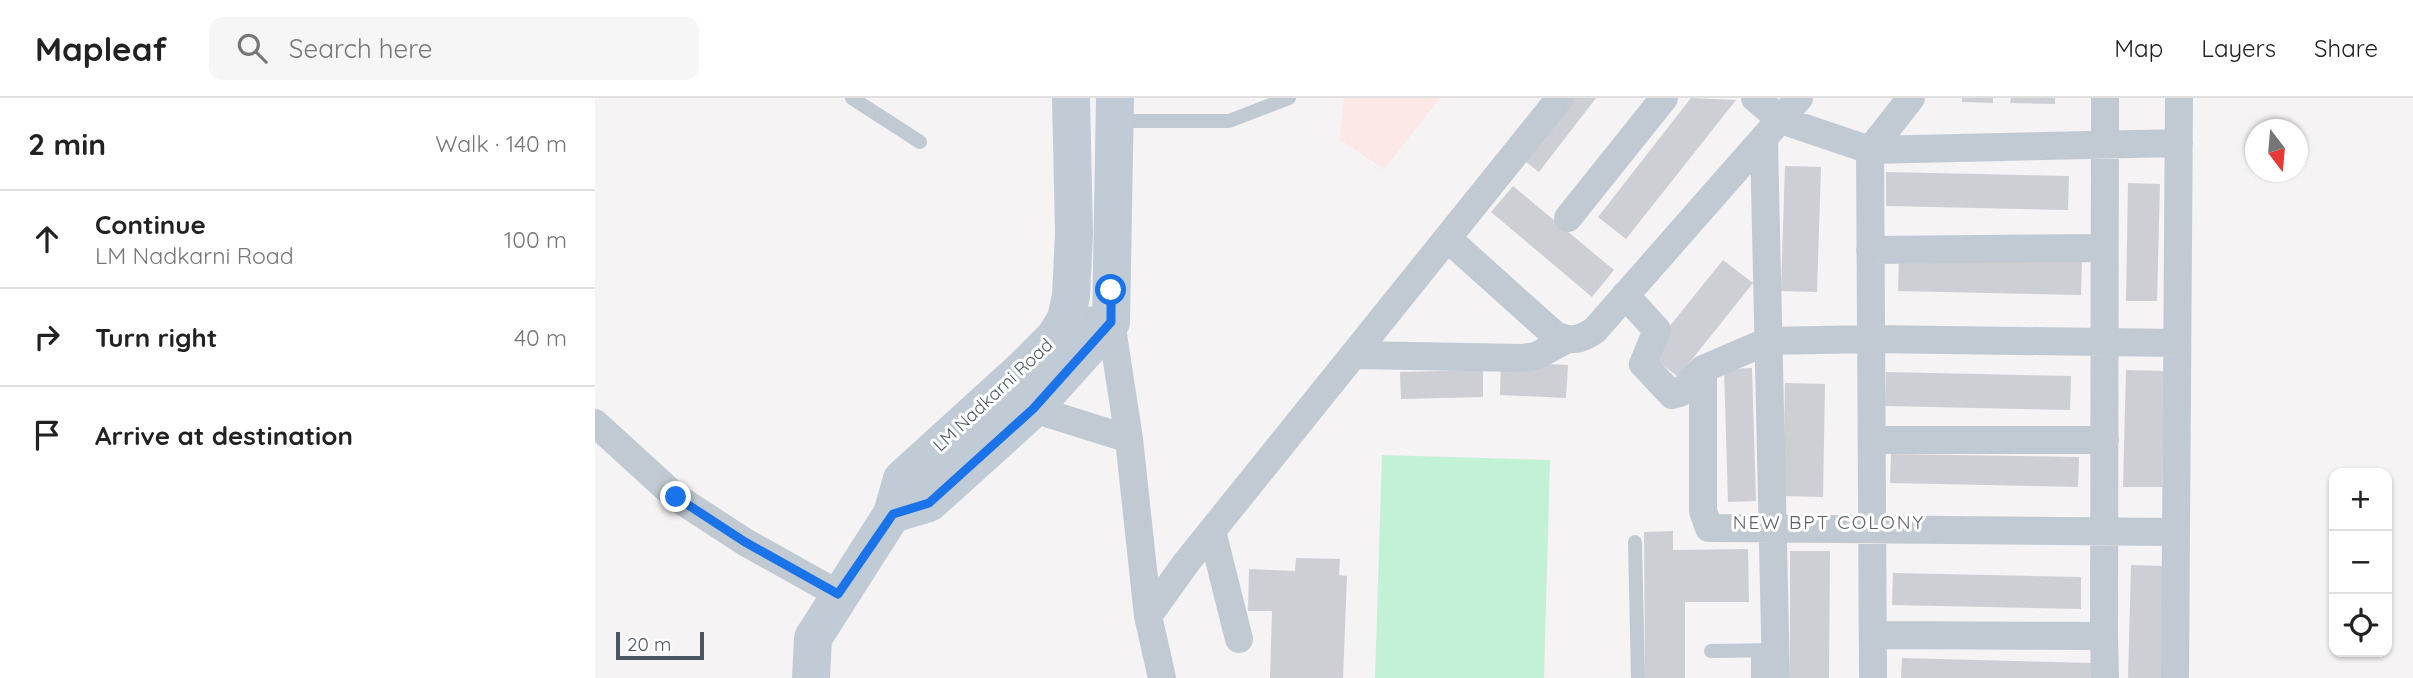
<!DOCTYPE html>
<meta charset="utf-8">
<style>
:root{--surface:#fff;--page:#f6f6f6;--text:#222;--muted:#767676;--line:#e0e0e0}
body{margin:0;font-family:Quicksand,sans-serif;background:var(--page);color:var(--text)}
.controls{position:absolute;right:21px;bottom:21px;display:grid;overflow:hidden;border-radius:14px;box-shadow:0 2px 5px #0004}
.controls button{width:63px;height:63px;display:grid;place-items:center;padding:0;border:0;border-bottom:2px solid var(--line);background:var(--surface);color:var(--text);font:35px sans-serif}
.compass{position:absolute;left:1650px;top:21px;width:63px;height:63px;border-radius:50%;background:var(--surface);box-shadow:0 2px 5px #0004;rotate:164deg}
.scale{position:absolute;left:21px;bottom:18px;width:88px;box-sizing:border-box;padding-left:7px;border:4px solid #4a5661;border-top:0;font-size:19px;line-height:24px;white-space:nowrap;color:#4a5661;-webkit-text-stroke:5px #fff;paint-order:stroke}
.stop{position:absolute;width:21px;height:21px;margin:-16px;border:5px solid #1a73e8;border-radius:50%;background:#fff}
.stop.end{background:#1a73e8;border-color:#fff;box-shadow:0 2px 7px #0008}
.list{margin:0;padding:0;list-style:none}
h2{display:flex;justify-content:space-between;align-items:center;height:91px;margin:0;padding:0 28px;font-size:30px}
h2 small{font-size:23px;font-weight:400;color:var(--muted)}
.list li{display:grid;grid-template-columns:46px 1fr auto;gap:21px;align-items:center;box-sizing:border-box;height:98px;padding:0 28px;border-top:2px solid var(--line)}
.list b{display:block;font-size:26px;white-space:nowrap}
.list p{margin:0;font-size:23px;white-space:nowrap;color:var(--muted)}
.list em{font-size:23px;font-style:normal;color:var(--muted)}
.icon{flex:none;width:38px;height:38px;fill:none;stroke:currentColor;stroke-width:2;stroke-linecap:round;stroke-linejoin:round}
.map{position:relative;flex:none;width:1818px;height:580px;overflow:hidden}
header{display:flex;align-items:center;gap:42px;box-sizing:border-box;height:98px;padding:0 35px;background:var(--surface);border-bottom:2px solid var(--line)}
header strong{font-size:33px}
nav{display:flex;gap:38px;margin-inline-start:auto;font-size:24px}
.search{width:490px;height:63px;background:var(--page);display:flex;align-items:center;gap:18px;box-sizing:border-box;padding:0 24px;border-radius:14px;color:var(--muted);font-size:26px}
main{display:flex}
aside{flex:1;background:var(--surface)}
.map>svg:first-child{display:block}
</style>
<header>
<strong>Mapleaf</strong>
<div class="search"><svg class="icon" aria-label="search" viewBox="0 0 24 24"><circle cx="10" cy="10" r="6"/><path d="M15 15l6 6"/></svg>Search here</div>
<nav><a>Map</a><a>Layers</a><a>Share</a></nav>
</header>
<main>
<aside>
<h2>2 min<small>Walk · 140 m</small></h2>
<ul class="list">
<li><svg class="icon" aria-label="ahead" viewBox="0 0 24 24"><path d="M12 20V5M6 11l6-6 6 6"/></svg><div><b>Continue</b><p>LM Nadkarni Road</p></div><em>100 m</em></li>
<li><svg class="icon" aria-label="right" viewBox="0 0 24 24"><path d="M7 20v-9h11M14 6l5 5-5 5"/></svg><div><b>Turn right</b></div><em>40 m</em></li>
<li><svg class="icon" aria-label="arrive" viewBox="0 0 24 24"><path d="M6 21V4h12l-3 4 3 4H6"/></svg><div><b>Arrive at destination</b></div></li>
</ul>
</aside>
<div class="map">
<svg width="1818" height="580" viewBox="0 0 1818 580">
<rect width="100%" height="100%" fill="#f5f3f3"/>
<path fill="#fce8e6" d="M749 0H845L789 71 745 42Z"/>
<path fill="#c3f1d5" d="M787 357 955 362 949 580H780Z"/>
<path fill="#cdcfd5" d="M972 0H1001L944 74 926 60Z
M1096 0 1141 2 1031 141 1003 119Z
M1367 0H1398V5L1367 4Z
M1416 0H1460V6L1415 5Z
M1190 68 1226 69 1222 194 1186 193Z
M1291 74 1474 78 1473 112 1291 108Z
M1533 85 1565 86 1562 203H1531Z
M918 88 1019 172 997 199 896 114Z
M1304 158 1487 162 1486 197 1303 193Z
M1128 162 1158 185 1083 279 1053 255Z
M906 264 973 267 971 300 905 297Z
M1157 270 1161 403 1133 404 1129 271Z
M888 272V299L806 301 805 274Z
M1531 272 1570 273 1567 389H1528Z
M1291 274 1476 278 1475 312 1290 308Z
M1190 285 1230 286 1228 399 1188 398Z
M1296 356 1484 359 1483 389 1295 385Z
M1078 433V452L1153 451 1154 504H1090V580H1050L1049 434Z
M1195 453H1235L1234 580H1195Z
M701 460 745 461 744 477 752 478 748 580H675L677 513H653L654 471 700 473Z
M1536 467 1569 468 1567 580H1533Z
M1298 475 1486 479V511L1297 507Z
M1307 560 1499 565 1498 580H1306Z"/>
<g fill="none" stroke-linecap="round" stroke-linejoin="round">
<path stroke="#c1cad2" stroke-width="14" d="M257 0 325 44
M520 23H634L694 0
M1040 444 1043 580
M1116 553 1180 552
M1163 553V580"/>
<path stroke="#c1cad2" stroke-width="28" d="M1160 0 1186 22 1275 52 1584 45
M1169 43 1181 580
M973 120 1069 0
M853 141 960 237C976 244 986 242 1000 232L1204 0
M1275 152 1509 150
M1030 197 1062 232 1048 266 1077 297 1085 295 1108 271
M471 221 516 224 534 341 553 518 567 580
M761 257 927 260 941 258 971 242
M438 311 534 341
M0 325 81 399 150 444 243 496
M1277 342H1510
M617 433 644 541
M1579 434 1114 430 1108 413V271L1173 243 1276 241 1582 245
M553 518 591 465 965 0
M1278 537 1509 538 1510 0
M1509 538 1510 580
M1278 580 1275 52 1316 0
M1580 580 1584 0"/>
<path stroke="#c1cbd6" stroke-width="38" d="M297 416 334 405 438 311 516 224 520 0
M216 580 218 540 297 416 307 381 429 270 460 239 471 221 476 198 479 135 476 0"/>
</g>
<g fill="none" stroke-linecap="round" stroke-linejoin="round">
<path stroke="#1a73e8" stroke-width="9" d="M81 399 150 444 243 496 298 416 334 405 438 311 516 224V192"/>
</g>
<g text-anchor="middle" stroke-width="6" stroke-linejoin="round" paint-order="stroke">
<g font-size="18" fill="#4a5661" stroke="#fff">
<text transform="translate(398 297) rotate(-43)" y="6">LM Nadkarni Road</text>
</g>
<g font-size="19" letter-spacing="2" fill="#5f6368" stroke="#fff">
<text x="1234" y="431">NEW BPT COLONY</text>
</g>
</g>
</svg>
<div class="controls">
<button>+</button>
<button>−</button>
<button><svg class="icon" aria-label="locate" viewBox="0 0 24 24"><circle cx="12" cy="12" r="6"/><path d="M12 2v4M12 18v4M2 12h4M18 12h4"/></svg></button>
</div>
<svg class="compass" viewBox="-18 -18 36 36"><path d="M0-13l5 13h-10z" fill="#e53935"/><path d="M0 13l5-13h-10z" fill="#767676"/></svg>
<div class="scale">20 m</div>
<div class="stop" style="left:516px;top:192px"></div>
<div class="stop end" style="left:81px;top:399px"></div>
</div>
</main>
